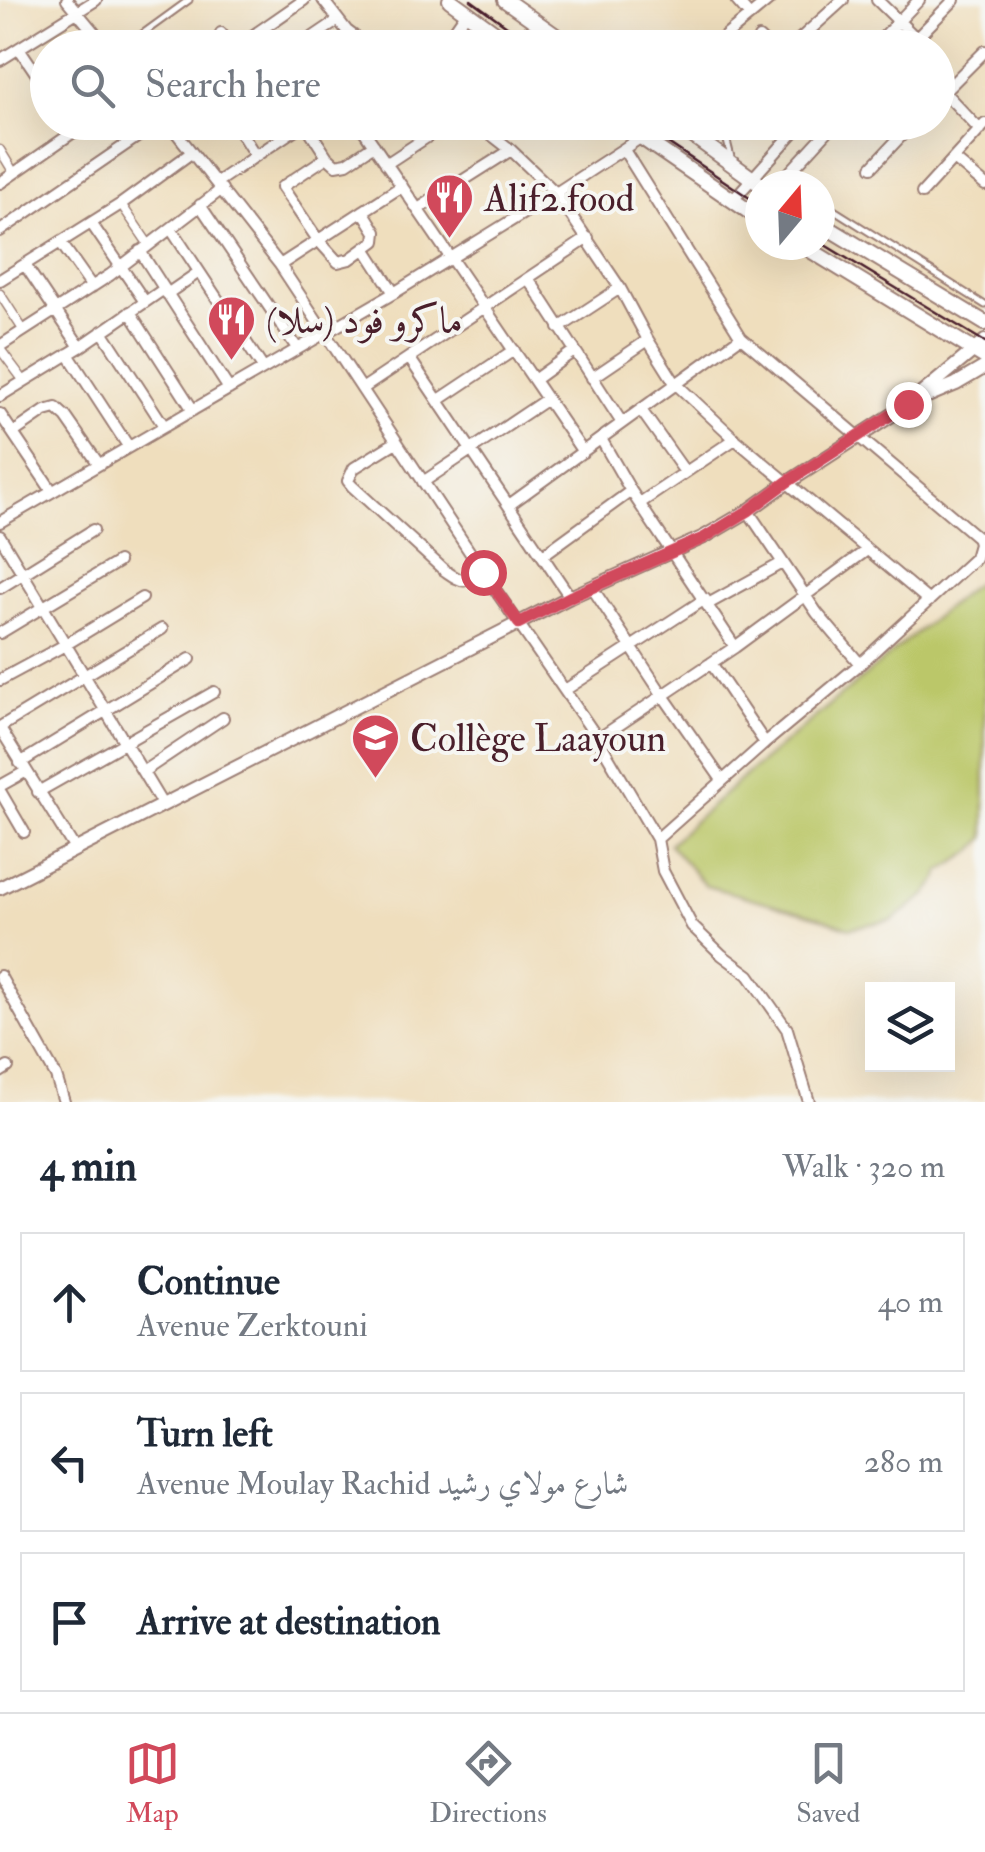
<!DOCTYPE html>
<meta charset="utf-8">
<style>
:root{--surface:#fff;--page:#f6f6f7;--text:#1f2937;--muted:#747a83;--line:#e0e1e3;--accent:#d1495b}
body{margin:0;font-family:"IM FELL Double Pica",Amiri,serif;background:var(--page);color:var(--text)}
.controls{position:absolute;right:30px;bottom:30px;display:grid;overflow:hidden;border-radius:0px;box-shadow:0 10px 40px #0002}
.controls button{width:90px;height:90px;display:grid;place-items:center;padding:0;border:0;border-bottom:2px solid var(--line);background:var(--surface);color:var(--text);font:50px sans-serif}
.compass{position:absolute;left:745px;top:170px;width:90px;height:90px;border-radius:50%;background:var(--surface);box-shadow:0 10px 40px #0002;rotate:19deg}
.stop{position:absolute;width:30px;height:30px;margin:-22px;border:8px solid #d1495b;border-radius:50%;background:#fff}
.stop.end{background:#d1495b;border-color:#fff;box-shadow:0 2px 10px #0008}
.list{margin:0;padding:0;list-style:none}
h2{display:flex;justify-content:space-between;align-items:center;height:130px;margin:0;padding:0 40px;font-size:42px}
h2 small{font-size:32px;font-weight:400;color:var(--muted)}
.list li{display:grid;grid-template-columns:65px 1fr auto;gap:30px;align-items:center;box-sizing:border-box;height:140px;margin:0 20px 20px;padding:0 20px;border:2px solid var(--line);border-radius:0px}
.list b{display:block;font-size:38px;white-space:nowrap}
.list p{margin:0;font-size:32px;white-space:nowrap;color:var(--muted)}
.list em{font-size:32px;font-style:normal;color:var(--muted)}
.icon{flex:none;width:55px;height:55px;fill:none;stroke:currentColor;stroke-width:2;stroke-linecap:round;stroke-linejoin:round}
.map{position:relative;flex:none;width:985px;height:1102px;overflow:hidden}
.search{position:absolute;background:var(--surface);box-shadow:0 10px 40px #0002;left:30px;right:30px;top:30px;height:110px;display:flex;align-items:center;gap:25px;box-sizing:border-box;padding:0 35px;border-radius:55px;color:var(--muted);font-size:38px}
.sheet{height:610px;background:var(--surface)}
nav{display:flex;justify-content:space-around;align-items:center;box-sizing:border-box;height:140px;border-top:2px solid var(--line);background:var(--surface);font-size:28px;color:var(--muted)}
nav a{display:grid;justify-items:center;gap:5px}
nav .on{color:var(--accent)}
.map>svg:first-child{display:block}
</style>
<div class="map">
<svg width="985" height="1102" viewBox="0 0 985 1102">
<rect width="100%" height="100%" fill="#f6f6f2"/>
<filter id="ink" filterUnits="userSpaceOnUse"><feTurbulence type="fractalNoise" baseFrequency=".01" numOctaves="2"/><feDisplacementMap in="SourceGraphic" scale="20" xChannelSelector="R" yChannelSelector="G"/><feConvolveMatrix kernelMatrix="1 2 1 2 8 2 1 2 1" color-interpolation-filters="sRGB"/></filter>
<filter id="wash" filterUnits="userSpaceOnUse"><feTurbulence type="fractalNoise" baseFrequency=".0048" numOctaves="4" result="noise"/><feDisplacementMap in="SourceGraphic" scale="40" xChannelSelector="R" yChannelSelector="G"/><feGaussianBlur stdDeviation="2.25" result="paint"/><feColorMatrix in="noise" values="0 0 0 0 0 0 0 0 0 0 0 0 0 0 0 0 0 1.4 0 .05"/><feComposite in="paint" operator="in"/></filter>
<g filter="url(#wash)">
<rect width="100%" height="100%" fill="#efdebd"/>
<path fill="#bbc769" stroke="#82734a" stroke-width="2.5" d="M985 577V838L973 851 940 872 938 879 926 895 893 920 849 928 819 917 706 886 669 844 741 779 964 593Z"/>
</g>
<g filter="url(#ink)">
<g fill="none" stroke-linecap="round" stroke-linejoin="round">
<defs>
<path id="service" d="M123 48 189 0
M706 122 726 137 731 157
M820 201 985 305"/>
<path id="pedestrian" d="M0 150 14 173
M121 204 149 245
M0 294 24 331
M0 349 24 381"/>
<path id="minor" d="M67 0 107 48
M323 0 347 31 370 48
M736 0 750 16
M877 0 916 38
M221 33 231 48
M759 38 769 48
M19 48 48 91
M235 48 304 0
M297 48 337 21
M340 48 355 38
M442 48 467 12
M711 48 769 0
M790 48 843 0
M873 48 919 0
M907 48 954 0
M0 60 96 0
M944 92 980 130
M938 98 985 51
M168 122 280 265 483 572 598 739 657 839 663 871 692 926 722 955 749 975 787 1029 809 1102
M234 122 255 155
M358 122 583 452
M475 122 511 150 556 193 620 288 648 340 675 383 735 439 929 601
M305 123 327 157 336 165 347 163 374 145
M624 150 741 337 977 537 979 544 975 558 860 664 765 743 657 839
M327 157 282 187 318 240 338 262 350 259 375 241 376 232 363 211
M954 159 985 185
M386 164 450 122
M872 167 914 122
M217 182 306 122
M0 183 88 122
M778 185 836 122
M922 193 985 124
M732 201 803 122
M200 205 297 348
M418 209 511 150
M91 223 145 302
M171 229 263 368
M0 231 159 122
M61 243 92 287
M365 248 394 293
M140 251 229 389
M25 265 80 347
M280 265 402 186
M528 278 622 423
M0 280 121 204 191 153
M167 294 199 272
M130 312 193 410
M559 328 620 288
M102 331 164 426
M0 346 110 275 222 189
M68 354 128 446
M410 359 570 597
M592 378 648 340
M534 380 574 351
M362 389 588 238
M0 396 80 347 164 289
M439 400 514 350
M641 410 685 472
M0 414 52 491
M13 433 45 411 56 408 66 417 98 463
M601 439 631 491 735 647
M396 442 354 468 348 481 352 486 444 570C462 582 464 585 483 572
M423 482 547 399
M640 503 735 439
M509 505 741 337
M748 511 817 613 860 664
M0 522 394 293 556 193 640 138
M0 536 162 804
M543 555 631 491
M0 588 93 530
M593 589 662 694 722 780
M708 604 782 563
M0 633 118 562
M711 663 765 743
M0 680 65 645 142 598
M565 690 705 599
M0 727 162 629
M0 728 75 849
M598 739 735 647 867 550
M20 763 190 659
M144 771 223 718
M0 786 25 772
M0 791 24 832
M38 792 214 692
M0 976 56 1076 64 1102
M0 1072 8 1067"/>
<path id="tertiary" d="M925 397 956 384 985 367
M0 888 570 597 704 537 748 511 787 483 909 404 985 341"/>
<path id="secondary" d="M450 0 516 48
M505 0 573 48
M619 122 760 219
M674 122 761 185
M820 223 985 323
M802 245 985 357"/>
</defs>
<use href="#service" stroke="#9c7e74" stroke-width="9"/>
<use href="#pedestrian" stroke="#9c7e74" stroke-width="11"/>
<use href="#minor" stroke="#9c7e74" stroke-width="14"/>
<use href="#tertiary" stroke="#9c7e74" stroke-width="16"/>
<use href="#secondary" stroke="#9c7e74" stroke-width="18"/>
<use href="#service" stroke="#fff" stroke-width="5"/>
<use href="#pedestrian" stroke="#fff" stroke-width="8"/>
<use href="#minor" stroke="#fff" stroke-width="10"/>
<use href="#tertiary" stroke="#fff" stroke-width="12"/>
<use href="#secondary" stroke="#fff" stroke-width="14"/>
<path stroke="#4a1f2b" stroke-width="2.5" d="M471 0 537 48
M637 122 760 205
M820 242 985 342"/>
</g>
</g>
<g fill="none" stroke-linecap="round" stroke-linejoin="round" filter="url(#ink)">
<path stroke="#d1495b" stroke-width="12" d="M483 572 519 623 570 597 704 538 748 511 787 482 908 404"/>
</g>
<defs>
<symbol id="restaurant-pin" viewBox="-11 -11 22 30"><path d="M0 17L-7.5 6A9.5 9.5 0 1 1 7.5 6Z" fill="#d1495b" stroke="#f6f6f2"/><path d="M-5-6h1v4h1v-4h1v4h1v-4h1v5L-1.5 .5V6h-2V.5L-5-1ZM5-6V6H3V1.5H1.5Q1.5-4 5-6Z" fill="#fff"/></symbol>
<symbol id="school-pin" viewBox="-11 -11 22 30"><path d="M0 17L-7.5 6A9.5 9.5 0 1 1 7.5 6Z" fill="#d1495b" stroke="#f6f6f2"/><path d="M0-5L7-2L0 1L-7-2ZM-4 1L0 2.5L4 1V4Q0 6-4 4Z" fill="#fff"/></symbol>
</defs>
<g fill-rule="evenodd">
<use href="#restaurant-pin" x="422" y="170" width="55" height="75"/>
<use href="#restaurant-pin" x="204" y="292" width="55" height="75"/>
<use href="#school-pin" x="348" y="710" width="55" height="75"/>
</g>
<g text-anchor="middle" stroke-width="8" stroke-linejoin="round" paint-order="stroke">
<g font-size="38" fill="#4a1f2b" stroke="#f6f6f2" text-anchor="start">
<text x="484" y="211">Alif2.food</text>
<text x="266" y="333">ماكرو فود (سلا)</text>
<text x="410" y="751">Collège Laayoun</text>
</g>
</g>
</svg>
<div class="controls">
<button><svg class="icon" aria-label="layers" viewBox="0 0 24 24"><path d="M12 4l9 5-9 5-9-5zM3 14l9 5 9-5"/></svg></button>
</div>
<svg class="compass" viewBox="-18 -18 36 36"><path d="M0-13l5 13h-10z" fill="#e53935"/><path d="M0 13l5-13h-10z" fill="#747a83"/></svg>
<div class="stop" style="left:483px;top:572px"></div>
<div class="stop end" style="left:908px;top:404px"></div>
<div class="search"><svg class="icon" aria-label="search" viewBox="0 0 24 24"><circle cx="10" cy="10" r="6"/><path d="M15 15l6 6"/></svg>Search here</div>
</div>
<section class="sheet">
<h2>4 min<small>Walk · 320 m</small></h2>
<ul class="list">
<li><svg class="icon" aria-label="ahead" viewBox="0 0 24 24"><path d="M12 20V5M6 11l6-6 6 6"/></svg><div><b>Continue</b><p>Avenue Zerktouni</p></div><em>40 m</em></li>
<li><svg class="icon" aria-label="left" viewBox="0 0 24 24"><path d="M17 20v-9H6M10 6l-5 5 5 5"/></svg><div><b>Turn left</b><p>Avenue Moulay Rachid شارع مولاي رشيد</p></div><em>280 m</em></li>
<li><svg class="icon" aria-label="arrive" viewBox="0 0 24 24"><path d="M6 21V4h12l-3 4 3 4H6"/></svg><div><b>Arrive at destination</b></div></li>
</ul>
</section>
<nav>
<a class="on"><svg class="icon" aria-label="map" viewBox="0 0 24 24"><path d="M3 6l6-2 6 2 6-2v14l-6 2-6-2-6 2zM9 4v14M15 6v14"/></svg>Map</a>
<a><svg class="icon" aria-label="directions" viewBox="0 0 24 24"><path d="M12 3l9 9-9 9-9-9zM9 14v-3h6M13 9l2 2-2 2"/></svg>Directions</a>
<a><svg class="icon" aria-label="saved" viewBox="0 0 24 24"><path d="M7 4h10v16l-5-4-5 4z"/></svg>Saved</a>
</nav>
